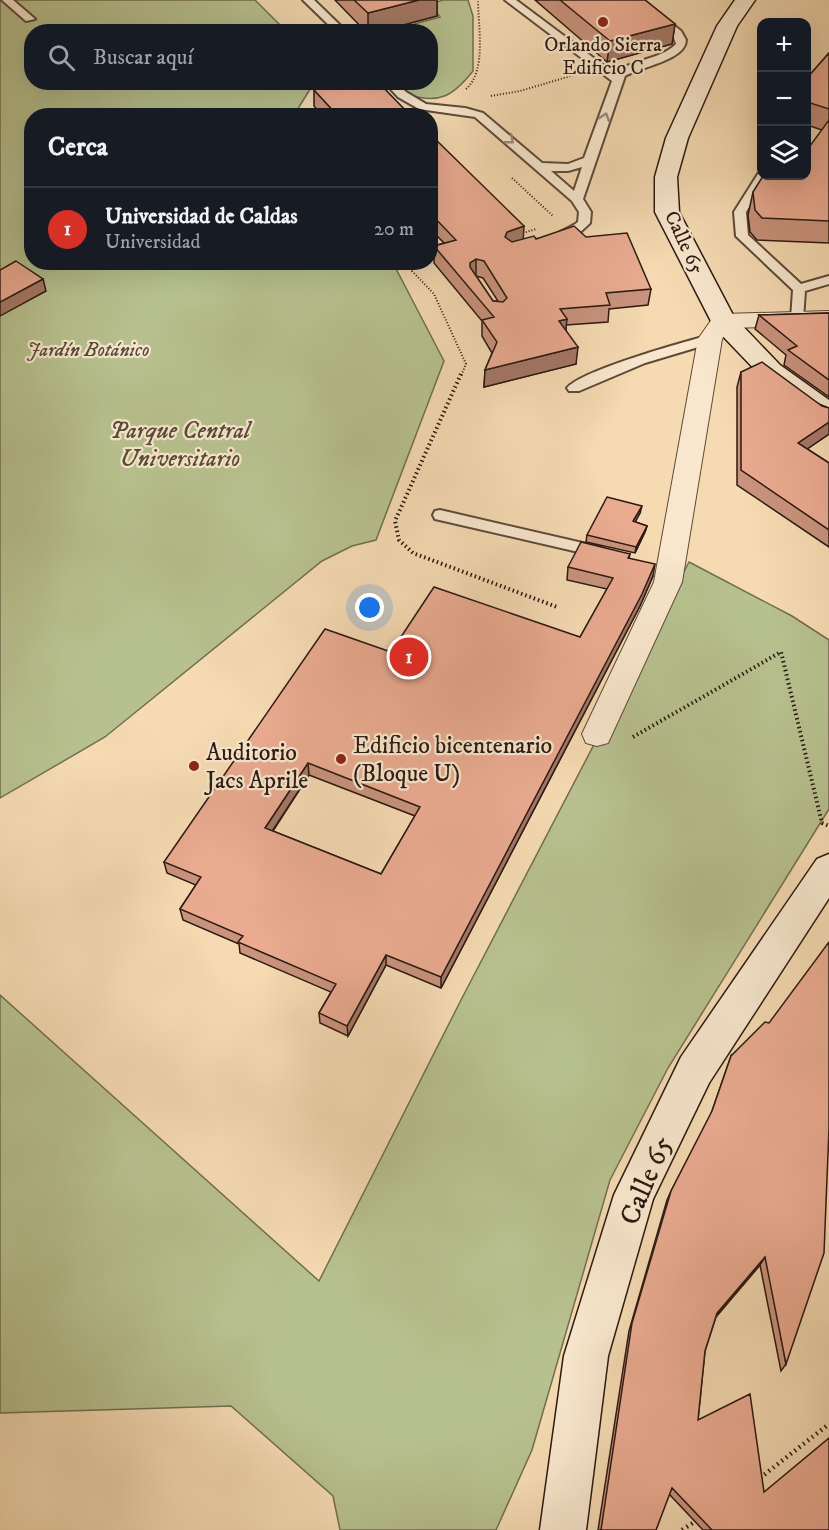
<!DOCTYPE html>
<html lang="es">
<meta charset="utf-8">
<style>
:root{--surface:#171b24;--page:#20242c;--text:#f1f3f6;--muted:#9ea1a6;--line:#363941;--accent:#d93025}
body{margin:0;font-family:"IM FELL DW Pica",serif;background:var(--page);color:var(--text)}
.controls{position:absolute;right:18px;top:18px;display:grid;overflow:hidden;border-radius:12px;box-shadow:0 6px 24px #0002}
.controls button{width:54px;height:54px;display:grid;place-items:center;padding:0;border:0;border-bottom:2px solid var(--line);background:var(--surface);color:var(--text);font:30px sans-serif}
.you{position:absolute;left:370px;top:608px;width:21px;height:21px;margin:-15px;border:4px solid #fff;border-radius:50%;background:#1a73e8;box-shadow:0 0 0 9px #1a73e833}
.badge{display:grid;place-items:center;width:39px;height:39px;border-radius:50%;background:var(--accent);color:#fff;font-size:20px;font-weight:700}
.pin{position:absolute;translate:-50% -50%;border:3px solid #fff;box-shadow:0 2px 6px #0006}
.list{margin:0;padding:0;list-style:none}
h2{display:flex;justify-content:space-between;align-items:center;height:78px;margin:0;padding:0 24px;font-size:26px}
h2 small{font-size:20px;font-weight:400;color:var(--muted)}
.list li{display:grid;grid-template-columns:39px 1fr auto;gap:18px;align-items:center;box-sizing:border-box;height:84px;padding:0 24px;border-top:2px solid var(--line)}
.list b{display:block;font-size:22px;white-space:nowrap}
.list p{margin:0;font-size:20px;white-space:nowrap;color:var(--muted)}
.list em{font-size:20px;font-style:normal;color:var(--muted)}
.icon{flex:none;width:33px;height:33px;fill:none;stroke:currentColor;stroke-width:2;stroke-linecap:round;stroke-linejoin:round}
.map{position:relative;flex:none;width:829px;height:1530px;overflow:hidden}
.search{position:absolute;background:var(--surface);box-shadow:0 6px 24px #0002;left:24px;top:24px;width:414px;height:66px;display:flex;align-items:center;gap:15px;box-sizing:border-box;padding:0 21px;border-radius:24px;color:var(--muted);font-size:22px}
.panel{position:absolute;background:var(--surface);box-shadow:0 6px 24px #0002;left:24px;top:108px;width:414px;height:162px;border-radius:24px}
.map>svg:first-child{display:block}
</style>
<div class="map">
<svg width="829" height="1530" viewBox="0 0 829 1530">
<rect width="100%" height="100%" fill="#f5dab2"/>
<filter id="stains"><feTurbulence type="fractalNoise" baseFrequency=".00333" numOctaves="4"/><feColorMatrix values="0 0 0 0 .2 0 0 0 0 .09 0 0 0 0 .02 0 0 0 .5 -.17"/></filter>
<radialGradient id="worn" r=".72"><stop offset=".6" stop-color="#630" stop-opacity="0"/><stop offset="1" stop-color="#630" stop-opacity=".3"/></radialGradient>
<path fill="#b7c18f" stroke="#726e50" stroke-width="1.5" d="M0 0H255L286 31 32 32V82L314 83 294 115 32 116V262L393 263 444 361 376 540 352 546 322 561 105 737 0 798Z
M443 0H468L473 16V71C453 96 440 104 409 95L401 83 430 82V32H385L440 17 431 4Z
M689 562 792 616 829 640V809L668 1068 610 1180 532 1450 496 1530H340L333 1496 231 1406 0 1413V995L319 1281 462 998Z"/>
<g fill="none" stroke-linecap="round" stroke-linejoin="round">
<defs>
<path id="lane" d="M2 0H13L35 19 26 21Z
M303 0H314L347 32H336Z
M505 0H516L615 74C632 58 659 61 676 44L673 35 631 0H642L681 31 686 40C686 60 640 67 625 76L583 199 591 212 590 223 576 236 557 242 551 238C557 232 569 229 578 222L579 212 572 201 475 117 419 109 398 97 384 82H396L406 92 426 104 465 108 483 113 542 163 568 164 584 158 612 81ZM582 167 574 191 551 171H568Z
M762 173V176H768L746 212 748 235 801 284 829 276V284L805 291 803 319 797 323 791 319 793 290 736 236 734 212 758 174Z
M710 335 716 339 715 342 645 363 579 391H569L567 388C582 370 684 342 710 335Z
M440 510 600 547 607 552 600 557 435 519 433 515 435 511Z"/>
<path id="street" d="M829 311V325L730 328 722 339 682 582 608 743 597 746 586 743 582 734 654 582 698 339 714 316 723 314Z"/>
<path id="secondary" d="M735 0H755L737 26 688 138 677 177 679 212 734 317 780 365 829 400V422L819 419 762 377 714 327 655 212V177L666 138 717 26Z
M829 854V898L709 1083 653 1199 608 1356 586 1530H540L564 1356 614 1195 681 1057 817 859Z"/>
</defs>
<use href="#lane" stroke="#5e4a3a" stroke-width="4"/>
<use href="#street" stroke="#5e4a3a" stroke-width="2"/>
<use href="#secondary" stroke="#2c1a12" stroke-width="3"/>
<path stroke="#2c1a12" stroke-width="2" stroke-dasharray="1 2" stroke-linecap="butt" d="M466 89C487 71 478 26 478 0
M491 96 520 91 574 75
M512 178 553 216
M520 234 536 229
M426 262 415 265 412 271 434 294 466 364 461 376"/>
<path stroke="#2c1a12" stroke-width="4" stroke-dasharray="1.5 3" stroke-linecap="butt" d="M461 374 395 521 399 540 413 553 557 607
M633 737 781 652 822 823 829 826"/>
<path stroke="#2c1a12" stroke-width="4.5" stroke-dasharray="1.5 4" stroke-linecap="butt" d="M760 1478 829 1424
M682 1530 699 1519"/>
<use href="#lane" fill="#f8e7cd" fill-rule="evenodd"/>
<use href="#street" fill="#f8e7cd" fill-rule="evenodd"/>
<use href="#secondary" fill="#f8e7cd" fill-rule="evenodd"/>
</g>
<path fill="#c9937d" stroke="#2c1a12" stroke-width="1.5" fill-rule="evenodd" d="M335 0H437V16L377 32H366Z
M535 0H645L675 24 672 44 607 62Z
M829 53V243L757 240 750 232 748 215 753 192 807 176 822 130 807 125V78Z
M314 90 411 116H323L314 106Z
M430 134 523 239 586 237 651 289 648 305 609 309 608 322 566 325V330L576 364 484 387 485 370 492 353 482 336V321L434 263V246L444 243 430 229ZM476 276 483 278 498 301H493Z
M829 313V397L784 365 786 355 755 329 759 315Z
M741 372 829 408V434L807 449 829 463V547L737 485V387Z
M640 513 635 522 647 526 645 532 635 553 586 542 587 535Z
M630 554 629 558 653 576 640 606 441 988 386 965 348 1036 320 1023 319 1013 331 992 240 953 239 944 183 920 180 909 196 885 167 873 164 862 391 652 580 637 607 589 567 580 568 567ZM309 775 415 816 381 874 273 831Z
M731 1056 786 1364 781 1371 760 1265 716 1317 705 1351 698 1420 764 1492 829 1530H703L669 1494 656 1530H598L629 1331 667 1200 671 1191 711 1114Z"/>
<path fill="#a47866" stroke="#2c1a12" stroke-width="1.5" d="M419 0H437V16L377 32H368V13Z
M675 24 672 44 607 62 610 41Z
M524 226 523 243 506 249 505 237 507 232Z
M476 259V276L469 283 470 263Z
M43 279 46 291 0 316V302Z
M567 319 565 336 559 321Z
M578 347 576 364 484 387 485 370Z
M829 422V434L794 458 798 443Z
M642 506 640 513 632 528 633 521Z
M647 526 645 532 635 553 636 547Z
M655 564 653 576 640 606 441 988V977Z
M308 763 309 775 267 839 265 828Z
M386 955V965L348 1036 347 1026Z
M765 1257 760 1265 713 1320 717 1313Z"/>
<path fill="#eaab91" stroke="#2c1a12" stroke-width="1.5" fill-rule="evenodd" d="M354 0H419L368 13Z
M560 0H645L675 24 610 41Z
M829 53V109L807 102V78Z
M340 82H378L411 116H338L314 90Z
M829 120V221L762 218 755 210 753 192 763 176H807V150Z
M430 134 524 226 507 232 505 237 512 242 534 236 536 239 574 226 586 237 627 233 651 289 606 293 610 305 560 309 567 319 559 321 578 347 485 370 497 342 482 320 494 317 434 246 456 240 430 213ZM476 259 484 261 507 298 503 302 493 301 470 267V263Z
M16 261 43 279 0 302V270Z
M829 313V380L788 350 797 346 759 315Z
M762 362 822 406 829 408V422L798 443 829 463V530L741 470V372Z
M607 497 642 506 633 521 647 526 636 547 587 535Z
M581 542 630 554 628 558 655 564 642 594 441 977 386 955 347 1026 319 1013 336 984 238 942 243 936 180 909 201 877 164 862 325 629 391 652 434 587 580 637 613 578 568 567ZM308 763 420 807 381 874 265 828Z
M829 942V1129L824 1253 786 1364 765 1257 717 1313 705 1351 698 1420 750 1394 764 1492 829 1438V1530H712L672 1488 656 1530H601L632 1323 671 1191 712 1111 731 1056 765 1022 769 1023Z"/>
<defs><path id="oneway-chevron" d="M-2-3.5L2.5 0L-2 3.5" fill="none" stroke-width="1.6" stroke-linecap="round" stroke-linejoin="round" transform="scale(1.5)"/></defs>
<g stroke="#9c8b79">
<use href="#oneway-chevron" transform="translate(605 117) rotate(-73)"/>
<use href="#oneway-chevron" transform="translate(510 140) rotate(40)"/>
</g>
<g fill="#8f2418" stroke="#f8e7cd" stroke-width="2">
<circle cx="603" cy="22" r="6"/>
<circle cx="341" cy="759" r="6"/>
<circle cx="194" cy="766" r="6"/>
</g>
<g text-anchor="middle" stroke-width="4.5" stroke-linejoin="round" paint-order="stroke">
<g font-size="20" fill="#2c1a12" stroke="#f8e7cd">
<text x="603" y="51">Orlando Sierra<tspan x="603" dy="23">Edificio C</tspan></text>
</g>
<g font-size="20" fill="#2c1a12" stroke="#f8e7cd">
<text transform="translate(685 242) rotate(65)" y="7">Calle 65</text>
</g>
<g font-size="20" font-style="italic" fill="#564c38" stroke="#f8e7cd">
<text x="88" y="356">Jardín Botánico</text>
</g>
<g font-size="24" font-style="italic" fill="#564c38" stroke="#f8e7cd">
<text x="180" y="438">Parque Central<tspan x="180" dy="28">Universitario</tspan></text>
</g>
<g font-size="24" fill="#2c1a12" stroke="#f8e7cd" text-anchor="start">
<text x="353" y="753">Edificio bicentenario<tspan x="353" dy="28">(Bloque U)</tspan></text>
<text x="206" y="760">Auditorio<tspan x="206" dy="28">Jacs Aprile</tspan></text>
</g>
<g font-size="28" fill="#2c1a12" stroke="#f8e7cd">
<text transform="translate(645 1180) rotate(-67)" y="10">Calle 65</text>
</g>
</g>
<rect width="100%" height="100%" filter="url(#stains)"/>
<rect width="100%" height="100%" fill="url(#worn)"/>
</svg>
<div class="controls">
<button>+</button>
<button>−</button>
<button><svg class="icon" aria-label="layers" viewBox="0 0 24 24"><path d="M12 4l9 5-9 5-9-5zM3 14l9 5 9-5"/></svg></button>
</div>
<div class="you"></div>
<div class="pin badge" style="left:409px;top:657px">1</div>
<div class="search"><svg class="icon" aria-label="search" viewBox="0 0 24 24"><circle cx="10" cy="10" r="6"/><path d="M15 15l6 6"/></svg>Buscar aquí</div>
<section class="panel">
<h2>Cerca<small></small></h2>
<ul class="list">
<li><span class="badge">1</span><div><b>Universidad de Caldas</b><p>Universidad</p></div><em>20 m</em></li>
</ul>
</section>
</div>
